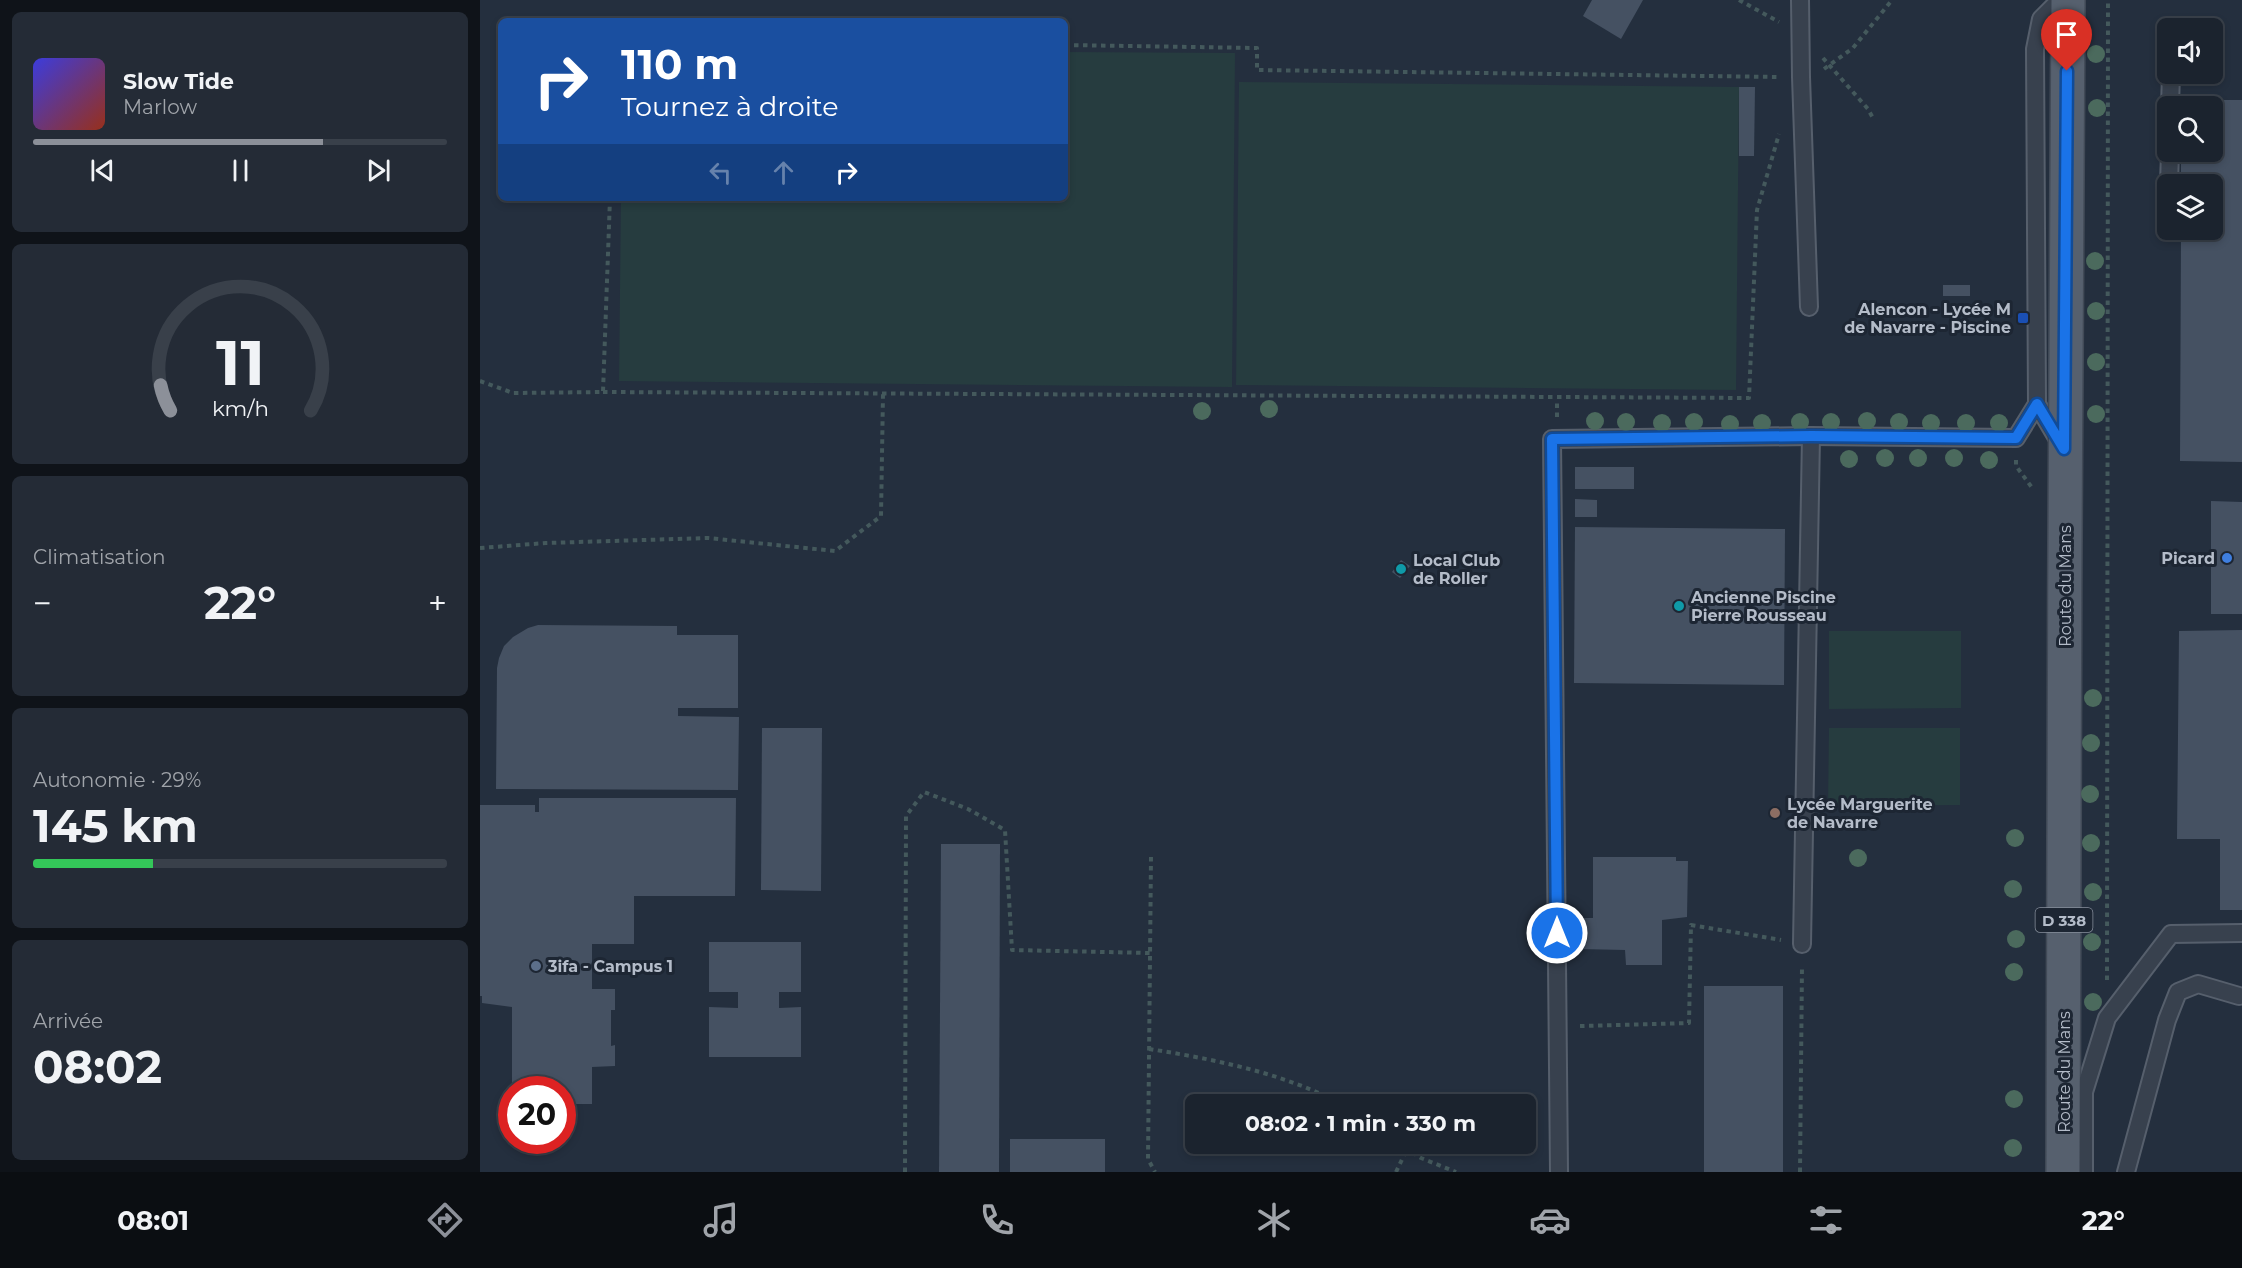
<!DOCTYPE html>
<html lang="fr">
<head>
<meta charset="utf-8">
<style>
	:root { --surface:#1b232e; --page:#242b36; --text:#f1f3f6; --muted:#a0a4aa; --line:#39404a; --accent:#8c9099 }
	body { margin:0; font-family:Montserrat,sans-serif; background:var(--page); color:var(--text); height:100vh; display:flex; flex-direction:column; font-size:22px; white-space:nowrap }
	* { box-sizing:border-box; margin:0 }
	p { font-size:20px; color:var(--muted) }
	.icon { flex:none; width:33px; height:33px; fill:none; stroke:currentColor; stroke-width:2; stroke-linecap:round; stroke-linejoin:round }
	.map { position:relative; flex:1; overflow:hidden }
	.panel { display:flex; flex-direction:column; gap:12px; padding:12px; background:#0f1319; width:480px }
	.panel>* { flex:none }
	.top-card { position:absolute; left:18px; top:18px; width:570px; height:183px; border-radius:9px; box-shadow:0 3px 9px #0003,0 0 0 2px var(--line); background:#1a4fa0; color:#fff; overflow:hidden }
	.buttons { position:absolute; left:1677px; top:18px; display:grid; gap:12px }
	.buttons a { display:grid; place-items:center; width:66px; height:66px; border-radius:9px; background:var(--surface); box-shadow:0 3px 9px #0003,0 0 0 2px var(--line); font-size:30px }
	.speed { position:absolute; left:18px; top:1076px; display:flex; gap:12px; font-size:30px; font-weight:700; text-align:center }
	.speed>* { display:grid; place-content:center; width:78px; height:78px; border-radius:50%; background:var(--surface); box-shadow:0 3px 9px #0003,0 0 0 2px var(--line); line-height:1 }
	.speed .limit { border:9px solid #d22; background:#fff; color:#111 }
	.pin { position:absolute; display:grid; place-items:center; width:51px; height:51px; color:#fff; margin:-62px -26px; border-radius:50% 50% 50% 0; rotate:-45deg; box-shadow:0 0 6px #0007 }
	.pin .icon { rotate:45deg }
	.me { position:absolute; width:66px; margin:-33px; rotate:0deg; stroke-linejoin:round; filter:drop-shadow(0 0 4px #0008) }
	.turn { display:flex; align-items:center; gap:21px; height:126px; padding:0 24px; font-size:27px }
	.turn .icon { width:78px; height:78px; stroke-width:2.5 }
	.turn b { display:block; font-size:42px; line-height:51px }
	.lanes { display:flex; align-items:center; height:57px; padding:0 24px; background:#0003; justify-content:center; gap:30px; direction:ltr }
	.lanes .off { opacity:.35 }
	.big { font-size:45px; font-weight:700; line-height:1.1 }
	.panel .widget { flex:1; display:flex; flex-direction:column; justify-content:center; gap:9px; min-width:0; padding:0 21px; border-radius:9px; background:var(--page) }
	.panel .dial { align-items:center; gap:0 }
	.dial svg { height:156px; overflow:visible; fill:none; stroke:var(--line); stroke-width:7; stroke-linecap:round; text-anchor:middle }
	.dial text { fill:var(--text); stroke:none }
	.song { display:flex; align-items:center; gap:18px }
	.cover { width:72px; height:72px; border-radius:9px; background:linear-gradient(135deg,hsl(240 70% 55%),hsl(10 70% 35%)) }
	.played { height:6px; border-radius:3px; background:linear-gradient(90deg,var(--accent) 70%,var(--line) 70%) }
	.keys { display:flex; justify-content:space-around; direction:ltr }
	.heat { display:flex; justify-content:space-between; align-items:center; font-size:33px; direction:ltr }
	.charge { height:9px; border-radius:4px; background:linear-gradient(90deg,#34c759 29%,var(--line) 0) }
	.trip { position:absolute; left:705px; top:1094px; width:351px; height:60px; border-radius:9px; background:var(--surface); box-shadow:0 3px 9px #0003,0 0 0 2px var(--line); font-weight:700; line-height:60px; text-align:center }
	.dock { display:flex; height:96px; justify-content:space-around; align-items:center; background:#0b0e12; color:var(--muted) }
	.dock .icon { width:42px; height:42px }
	.dock .selected { color:var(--accent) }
	.dock b { font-size:27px; color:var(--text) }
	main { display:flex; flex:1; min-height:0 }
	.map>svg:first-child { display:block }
</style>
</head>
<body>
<main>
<section class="panel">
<div class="widget">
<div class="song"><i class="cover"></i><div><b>Slow Tide</b><p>Marlow</p></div></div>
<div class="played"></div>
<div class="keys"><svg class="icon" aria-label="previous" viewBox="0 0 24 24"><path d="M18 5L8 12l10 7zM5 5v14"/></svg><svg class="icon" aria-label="pause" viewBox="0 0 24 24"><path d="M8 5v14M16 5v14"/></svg><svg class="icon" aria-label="next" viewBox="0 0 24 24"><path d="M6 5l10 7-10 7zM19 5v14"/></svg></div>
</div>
<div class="widget dial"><svg viewBox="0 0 100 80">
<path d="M14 69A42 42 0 1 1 86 69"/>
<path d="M14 69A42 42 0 0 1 9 56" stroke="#8c9099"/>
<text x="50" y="56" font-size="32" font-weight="700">11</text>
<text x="50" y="72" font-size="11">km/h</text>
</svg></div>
<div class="widget"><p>Climatisation</p>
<div class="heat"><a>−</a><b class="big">22°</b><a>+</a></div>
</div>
<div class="widget"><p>Autonomie · 29%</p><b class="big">145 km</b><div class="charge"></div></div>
<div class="widget"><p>Arrivée</p><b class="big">08:02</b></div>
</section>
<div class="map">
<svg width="1762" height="1172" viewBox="0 0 1762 1172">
	<rect width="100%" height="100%" fill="#242f3e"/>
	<g fill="#263c3f">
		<path d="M585,52L755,53L752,387L139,381L141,198H585Z"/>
		<path d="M759,82L1259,87L1256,390L756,385Z"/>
		<path d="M1349,631H1481V708L1349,709Z"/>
		<path d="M1349,728H1480V805L1348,806Z"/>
	</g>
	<g fill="#455162">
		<path d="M1112,0H1163L1141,39L1103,16Z"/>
		<path d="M398,16H484V21H397Z"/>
		<path d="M1259,87H1275L1274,156H1259Z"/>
		<path d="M1701,100H1762V462L1700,461L1701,230H1732V184H1701V152H1732V106H1701Z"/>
		<rect x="1463" y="285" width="27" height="11"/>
		<rect x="1095" y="467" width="59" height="22"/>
		<path d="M1095,499L1117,500V517H1095Z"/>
		<path d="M1731,501L1762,502V614H1731Z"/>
		<path d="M1095,527L1305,529L1304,685L1094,683Z"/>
		<path d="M921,560L930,566L920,578L912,572Z"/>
		<path d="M58,625L197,626V635H258V708H198V716L259,717L258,790L16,789L17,668L19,658L24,646L33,637L48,628Z"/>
		<path d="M1762,630V910H1740V839H1697L1699,631Z"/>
		<path d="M282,728H342L341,891L281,890Z"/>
		<path d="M59,798H256L255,896H154V944H112V989H135V1010H131V1046L135,1045V1066L112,1067V1104H82V1089H32V1007L2,1003V996H0V805H55V812H59Z"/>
		<path d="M461,844H520L519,1172H459Z"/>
		<path d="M1113,857H1196V861H1208L1207,917L1182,920V965H1146L1145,950L1099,949V918H1113Z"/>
		<path d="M229,942H321V992H299V1008L321,1007V1057H229V1007L258,1008V992H229Z"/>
		<rect x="1224" y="986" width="79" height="186"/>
		<rect x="530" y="1139" width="95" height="33"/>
	</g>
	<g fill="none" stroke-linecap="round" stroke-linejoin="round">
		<g stroke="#565f6c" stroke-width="20">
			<g id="service">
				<path d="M1320,0L1321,77L1329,307"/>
				<path d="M1580,0L1561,19L1555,49L1557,404L1580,443"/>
				<path d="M1690,106L1691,74"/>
				<path d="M1689,184L1690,152"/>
				<path d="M1322,944L1331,436"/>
				<path d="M1079,1172L1072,439L1331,436L1536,438L1557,404"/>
				<path d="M1604,1172V1092L1627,1018L1691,934L1762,933"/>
				<path d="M1646,1172L1687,1020L1698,992L1718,984L1759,996"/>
			</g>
		</g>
		<g stroke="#414a57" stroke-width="36">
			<path id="primary" d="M1583,1172C1585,781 1584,391 1588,0"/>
		</g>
		<g stroke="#44595c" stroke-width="4" stroke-dasharray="4.5 4.5" stroke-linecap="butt">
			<path d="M1259,0L1299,22"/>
			<path d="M585,45L777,48V70L1299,77"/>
			<path d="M1343,58L1388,109L1394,120"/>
			<path d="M1344,69L1373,48L1412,0"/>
			<path d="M0,381L33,393L123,392L130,198"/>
			<path d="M123,392L1269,398L1277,210L1299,134"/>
			<path d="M1077,417V399"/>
			<path d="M1536,460V466L1553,489"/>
			<path d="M0,548L66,543L228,538L355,551L401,516L403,394"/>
			<path d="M671,857L668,1159L675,1172"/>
			<path d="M1627,980L1628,0"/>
			<path d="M1100,1026L1209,1023L1211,925L1301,940"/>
			<path d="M669,1049C733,1059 804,1073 861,1104"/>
			<path d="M917,1143L941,1158L976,1172"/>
			<path d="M425,1172L426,816L444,792L488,809L525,830L532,950L670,953"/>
			<path d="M916,1172L926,1151"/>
			<path d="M1320,1172L1322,966"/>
		</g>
		<use href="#service" stroke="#38414e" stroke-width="16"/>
		<use href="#primary" stroke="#56606e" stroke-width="33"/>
	</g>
	<g fill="#4b6a5d">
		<circle cx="1616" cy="54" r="9"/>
		<circle cx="1617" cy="108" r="9"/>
		<circle cx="1615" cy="261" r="9"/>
		<circle cx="1616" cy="311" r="9"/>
		<circle cx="1616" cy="362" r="9"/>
		<circle cx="789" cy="409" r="9"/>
		<circle cx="722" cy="411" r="9"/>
		<circle cx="1616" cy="414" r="9"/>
		<circle cx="1115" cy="421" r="9"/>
		<circle cx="1387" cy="421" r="9"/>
		<circle cx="1146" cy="422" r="9"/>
		<circle cx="1214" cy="422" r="9"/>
		<circle cx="1320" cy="422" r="9"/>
		<circle cx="1351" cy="422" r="9"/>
		<circle cx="1419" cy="422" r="9"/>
		<circle cx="1182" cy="423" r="9"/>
		<circle cx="1282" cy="423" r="9"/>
		<circle cx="1451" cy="423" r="9"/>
		<circle cx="1486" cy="423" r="9"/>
		<circle cx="1519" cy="423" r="9"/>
		<circle cx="1250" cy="424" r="9"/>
		<circle cx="1405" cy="458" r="9"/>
		<circle cx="1438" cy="458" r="9"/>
		<circle cx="1474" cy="458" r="9"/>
		<circle cx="1369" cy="459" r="9"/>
		<circle cx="1509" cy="460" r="9"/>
		<circle cx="1613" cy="698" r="9"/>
		<circle cx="1611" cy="743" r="9"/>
		<circle cx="1610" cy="794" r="9"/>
		<circle cx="1535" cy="838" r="9"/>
		<circle cx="1611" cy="843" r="9"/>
		<circle cx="1378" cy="858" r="9"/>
		<circle cx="1533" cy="889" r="9"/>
		<circle cx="1613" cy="892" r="9"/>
		<circle cx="1536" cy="939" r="9"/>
		<circle cx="1612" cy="942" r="9"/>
		<circle cx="1534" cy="972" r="9"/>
		<circle cx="1613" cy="1002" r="9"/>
		<circle cx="1534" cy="1099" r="9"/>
		<circle cx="1533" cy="1148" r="9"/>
	</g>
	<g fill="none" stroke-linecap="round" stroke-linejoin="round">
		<g stroke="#114b97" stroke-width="15">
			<path id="route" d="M1077,933L1072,439L1331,436L1536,438L1557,404L1584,449L1587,71"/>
		</g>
		<use href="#route" stroke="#1a73e8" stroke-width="10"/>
	</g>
	<rect fill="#1a4fb4" stroke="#1d2633" stroke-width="2" x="1537" y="312" width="12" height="12" rx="3"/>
	<circle fill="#3f7fe0" stroke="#1d2633" stroke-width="2" cx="1747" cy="558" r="6"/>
	<g fill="#0f9aa8" stroke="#1d2633" stroke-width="2">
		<circle cx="921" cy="569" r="6"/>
		<circle cx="1199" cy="606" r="6"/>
	</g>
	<circle fill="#8d6e63" stroke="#1d2633" stroke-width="2" cx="1295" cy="813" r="6"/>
	<circle fill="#5c6f8a" stroke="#1d2633" stroke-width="2" cx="56" cy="966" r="6"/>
	<g text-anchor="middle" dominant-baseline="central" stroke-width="6" stroke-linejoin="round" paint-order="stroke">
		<rect fill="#1d2633" stroke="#878f9c" stroke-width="1.5" x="1555.5" y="908" width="57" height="24" rx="4.5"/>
		<g font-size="15" font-weight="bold" fill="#b4bcc9">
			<text x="1584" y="920">D 338</text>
		</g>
		<g font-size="16" font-weight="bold" fill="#b4bcc9" stroke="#1d2633" text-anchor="start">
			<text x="1531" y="309" text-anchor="end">Alencon - Lycée M<tspan x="1531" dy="18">de Navarre - Piscine</tspan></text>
			<text x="1735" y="558" text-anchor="end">Picard</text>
			<text x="933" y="560">Local Club<tspan x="933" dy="18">de Roller</tspan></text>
			<text x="1211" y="597">Ancienne Piscine<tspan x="1211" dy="18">Pierre Rousseau</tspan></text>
			<text x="1307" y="804">Lycée Marguerite<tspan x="1307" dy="18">de Navarre</tspan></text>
			<text x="68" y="966">3ifa - Campus 1</text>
		</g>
		<g font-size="16" fill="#b4bcc9" stroke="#1d2633">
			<text transform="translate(1585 586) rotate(-90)">Route du Mans</text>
			<text transform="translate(1584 1072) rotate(-90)">Route du Mans</text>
		</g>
	</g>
</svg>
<div class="buttons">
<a><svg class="icon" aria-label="sound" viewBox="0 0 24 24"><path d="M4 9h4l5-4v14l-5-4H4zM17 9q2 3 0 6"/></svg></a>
<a><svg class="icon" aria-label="search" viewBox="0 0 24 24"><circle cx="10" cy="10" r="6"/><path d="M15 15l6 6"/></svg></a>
<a><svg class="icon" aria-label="layers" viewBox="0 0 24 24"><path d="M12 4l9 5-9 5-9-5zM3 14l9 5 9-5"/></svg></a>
</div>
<div class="speed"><div class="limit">20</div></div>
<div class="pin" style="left:1587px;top:71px;background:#d93025"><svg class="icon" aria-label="arrive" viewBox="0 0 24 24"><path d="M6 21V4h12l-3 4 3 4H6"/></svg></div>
<svg class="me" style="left:1077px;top:933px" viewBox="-20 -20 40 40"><circle r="17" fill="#1a73e8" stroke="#fff" stroke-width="3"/><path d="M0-11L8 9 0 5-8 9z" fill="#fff"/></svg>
<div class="trip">08:02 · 1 min · 330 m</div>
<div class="top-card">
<div class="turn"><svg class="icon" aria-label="right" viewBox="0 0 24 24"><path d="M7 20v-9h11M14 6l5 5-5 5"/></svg><div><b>110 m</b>Tournez à droite</div></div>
<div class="lanes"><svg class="icon off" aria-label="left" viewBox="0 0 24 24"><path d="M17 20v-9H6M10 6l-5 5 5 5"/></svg><svg class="icon off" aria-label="ahead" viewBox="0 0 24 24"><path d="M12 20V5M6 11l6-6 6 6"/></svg><svg class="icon" aria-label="right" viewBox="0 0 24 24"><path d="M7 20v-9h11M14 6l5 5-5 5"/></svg></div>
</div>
</div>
</main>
<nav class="dock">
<b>08:01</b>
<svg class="icon selected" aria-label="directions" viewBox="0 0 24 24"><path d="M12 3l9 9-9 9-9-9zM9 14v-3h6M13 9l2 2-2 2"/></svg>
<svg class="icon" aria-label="music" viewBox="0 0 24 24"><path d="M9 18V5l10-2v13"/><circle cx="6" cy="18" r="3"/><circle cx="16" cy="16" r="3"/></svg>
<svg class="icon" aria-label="phone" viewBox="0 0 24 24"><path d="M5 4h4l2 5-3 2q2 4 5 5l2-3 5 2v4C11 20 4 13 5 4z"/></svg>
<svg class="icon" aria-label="climate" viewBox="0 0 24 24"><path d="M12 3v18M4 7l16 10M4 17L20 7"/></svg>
<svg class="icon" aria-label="car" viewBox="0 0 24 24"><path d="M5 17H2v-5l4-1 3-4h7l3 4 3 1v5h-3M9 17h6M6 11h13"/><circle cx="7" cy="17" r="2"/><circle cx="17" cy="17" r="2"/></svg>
<svg class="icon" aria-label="filters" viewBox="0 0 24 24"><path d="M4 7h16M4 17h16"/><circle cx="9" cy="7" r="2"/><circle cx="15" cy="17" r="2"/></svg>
<b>22°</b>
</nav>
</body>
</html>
